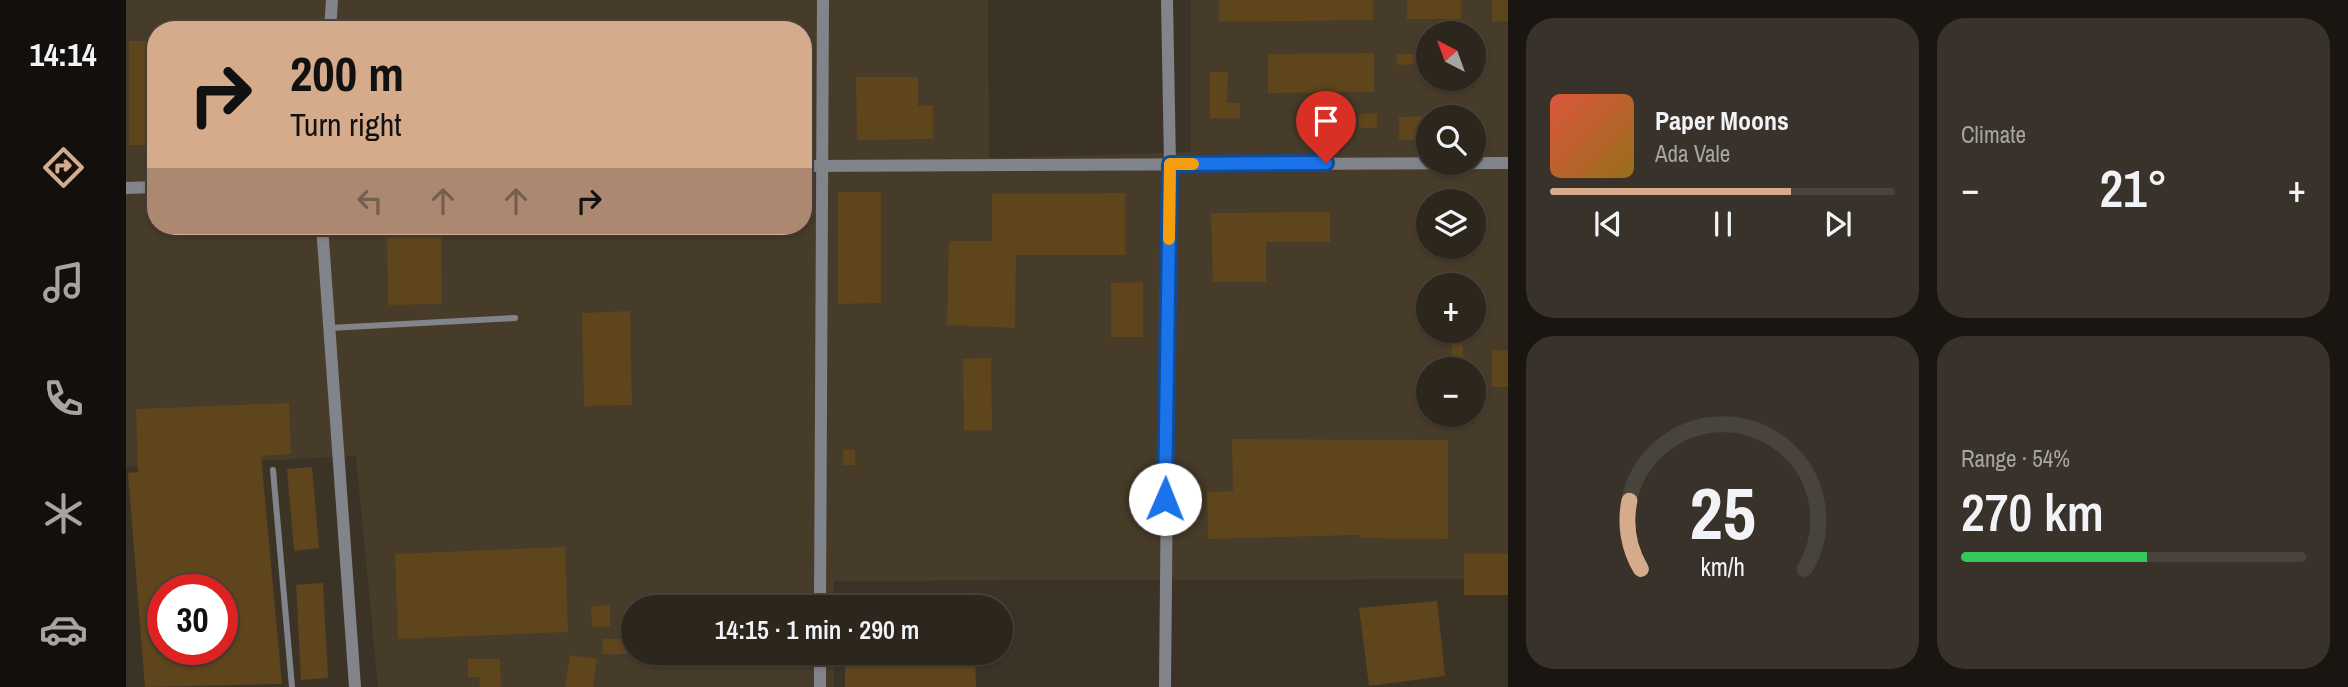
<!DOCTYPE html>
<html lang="en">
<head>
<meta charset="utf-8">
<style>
	:root { --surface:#2d261d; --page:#39322a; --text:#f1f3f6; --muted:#a7a5a4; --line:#48433b; --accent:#d6ab8b }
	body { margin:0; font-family:"Archivo Narrow",sans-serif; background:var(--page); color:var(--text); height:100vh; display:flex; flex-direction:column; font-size:26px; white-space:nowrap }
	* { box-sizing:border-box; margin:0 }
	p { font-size:23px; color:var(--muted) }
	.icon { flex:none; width:38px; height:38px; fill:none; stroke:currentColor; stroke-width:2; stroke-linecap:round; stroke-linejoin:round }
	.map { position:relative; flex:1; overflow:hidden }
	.panel { display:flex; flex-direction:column; gap:18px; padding:18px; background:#191510; width:840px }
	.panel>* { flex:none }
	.hud { position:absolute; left:21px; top:21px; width:665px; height:214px; border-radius:28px; box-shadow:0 2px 5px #0004,0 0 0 2px var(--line); background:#d6ab8b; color:#111; overflow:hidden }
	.needle { width:46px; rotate:319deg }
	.fabs { position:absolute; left:1290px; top:21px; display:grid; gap:14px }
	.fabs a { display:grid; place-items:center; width:70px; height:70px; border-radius:50%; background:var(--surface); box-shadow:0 2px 5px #0004,0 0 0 2px var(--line); font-size:35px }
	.speed { position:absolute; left:21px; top:574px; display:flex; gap:14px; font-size:35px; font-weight:700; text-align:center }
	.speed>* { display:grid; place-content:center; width:91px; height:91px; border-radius:50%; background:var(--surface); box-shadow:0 2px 5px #0004,0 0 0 2px var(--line); line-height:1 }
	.speed .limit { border:10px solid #d22; background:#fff; color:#111 }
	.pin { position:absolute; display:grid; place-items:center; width:60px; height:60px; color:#fff; margin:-72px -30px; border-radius:50% 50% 50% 0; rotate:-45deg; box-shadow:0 0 7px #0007 }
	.pin .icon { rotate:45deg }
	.me { position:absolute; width:77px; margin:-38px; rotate:1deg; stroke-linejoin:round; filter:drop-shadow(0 0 5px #0008) }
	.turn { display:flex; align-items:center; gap:24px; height:147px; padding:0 28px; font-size:32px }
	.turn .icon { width:91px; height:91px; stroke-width:2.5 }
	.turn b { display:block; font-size:49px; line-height:60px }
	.lanes { display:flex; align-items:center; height:66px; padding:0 28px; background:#0003; justify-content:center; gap:35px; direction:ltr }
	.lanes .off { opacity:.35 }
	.big { font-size:52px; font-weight:600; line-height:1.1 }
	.panel .widget { flex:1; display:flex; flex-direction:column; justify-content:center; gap:10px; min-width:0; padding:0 24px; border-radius:28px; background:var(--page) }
	.panel .dial { align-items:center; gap:0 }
	.dial svg { height:182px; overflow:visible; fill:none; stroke:var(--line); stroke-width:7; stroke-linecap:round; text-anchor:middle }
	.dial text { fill:var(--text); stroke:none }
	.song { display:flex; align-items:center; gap:21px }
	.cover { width:84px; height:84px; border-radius:10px; background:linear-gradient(135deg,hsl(10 70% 55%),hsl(40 70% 35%)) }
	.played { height:7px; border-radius:4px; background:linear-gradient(90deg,var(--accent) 70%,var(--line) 70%) }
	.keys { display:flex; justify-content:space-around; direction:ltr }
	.heat { display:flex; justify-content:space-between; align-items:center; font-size:38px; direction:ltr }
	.charge { height:10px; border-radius:5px; background:linear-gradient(90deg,#34c759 54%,var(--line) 0) }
	.panel .tiles { flex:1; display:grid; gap:18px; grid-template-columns:repeat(2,1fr) }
	.trip { position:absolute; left:495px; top:595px; width:392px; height:70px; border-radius:35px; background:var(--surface); box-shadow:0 2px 5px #0004,0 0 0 2px var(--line); font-weight:600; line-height:70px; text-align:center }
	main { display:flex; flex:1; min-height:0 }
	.menu { display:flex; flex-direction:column; width:126px; justify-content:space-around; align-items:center; background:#120f0c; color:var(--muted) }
	.menu .icon { width:49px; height:49px }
	.menu .selected { color:var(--accent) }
	.menu b { font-size:32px; color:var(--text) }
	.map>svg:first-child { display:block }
</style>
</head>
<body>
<main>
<nav class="menu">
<b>14:14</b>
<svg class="icon selected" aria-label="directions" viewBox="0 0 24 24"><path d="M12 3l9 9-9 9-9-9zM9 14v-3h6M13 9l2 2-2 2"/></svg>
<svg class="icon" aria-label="music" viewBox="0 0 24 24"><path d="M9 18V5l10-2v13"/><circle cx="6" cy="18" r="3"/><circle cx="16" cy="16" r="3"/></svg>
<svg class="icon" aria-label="phone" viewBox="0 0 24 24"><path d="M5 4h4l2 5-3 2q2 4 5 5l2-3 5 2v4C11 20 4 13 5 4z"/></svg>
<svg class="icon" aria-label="climate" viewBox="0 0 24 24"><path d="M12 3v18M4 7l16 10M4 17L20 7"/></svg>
<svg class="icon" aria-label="car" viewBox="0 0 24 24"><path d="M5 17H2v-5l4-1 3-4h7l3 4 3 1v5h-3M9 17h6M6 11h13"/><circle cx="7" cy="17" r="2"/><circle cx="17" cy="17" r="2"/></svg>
</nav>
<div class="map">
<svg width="1382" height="687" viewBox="0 0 1382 687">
	<rect width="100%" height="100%" fill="#3c3327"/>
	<path fill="#473b29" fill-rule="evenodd" d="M0,0H862L863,158L1065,152V0H1382V579L708,581V607H508V653H708V687H252L230,456L0,467ZM30,30H677V226H30ZM1302,33H1348V79H1302ZM1302,117H1348V163H1302ZM1302,201H1348V247H1302ZM1302,285H1348V331H1302ZM1302,369H1348V415H1302Z"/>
	<g fill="#5f451b" fill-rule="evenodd">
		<path d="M1093,0H1247V20L1093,22Z"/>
		<rect x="1281" y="0" width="54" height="19"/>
		<path d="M1366,0H1382V21L1366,22Z"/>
		<rect x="3" y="41" width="27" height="104"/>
		<path d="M1248,53V92L1142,93V54Z"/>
		<path d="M1271,54H1294V64L1271,65Z"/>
		<path d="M1084,72H1102L1101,103H1114V118H1084Z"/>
		<path d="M730,77H792V106L807,105V139L731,140Z"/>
		<rect x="1233" y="114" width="18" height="14"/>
		<path d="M1302,116V140H1273V117Z"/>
		<path d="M712,192H755V303L712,304Z"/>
		<path d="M999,193V255H890L889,328L821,325L823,241H866V194Z"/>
		<path d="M1204,212V242H1140V282H1087L1085,213Z"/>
		<path d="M261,226H315L316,304L262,305Z"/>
		<path d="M1017,282V337H985V283Z"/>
		<path d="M504,311L506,405L458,406L456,313Z"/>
		<path d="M1326,331H1336L1338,369H1325Z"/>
		<path d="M1366,350L1382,351V387H1366Z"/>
		<path d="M865,358L866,430L838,431L837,359Z"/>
		<path d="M163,403L165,454L135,456L156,684L19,687L2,473L12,472L10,409ZM37,590H96V649H37Z"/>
		<path d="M1106,439L1322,440V539L1233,538V535L1082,539L1081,492L1107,491Z"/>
		<rect x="717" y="450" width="12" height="15"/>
		<path d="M186,467L193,548L168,551L161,469Z"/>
		<path d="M439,547L442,632L272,639L269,554Z"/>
		<path d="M1382,553V595H1338V554Z"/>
		<path d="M197,583L202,678L175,680L170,585Z"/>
		<path d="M1311,601L1319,676L1243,686L1233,608Z"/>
		<path d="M484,605V626L466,627L465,606Z"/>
		<path d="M477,639H508V654H476Z"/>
		<path d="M719,653H849L850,687H719Z"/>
		<path d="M444,655L471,659L467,687H439Z"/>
		<path d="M342,659H374L375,687H353L355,677H342Z"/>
	</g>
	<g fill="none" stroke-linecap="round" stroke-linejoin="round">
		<g stroke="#82848b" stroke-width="6">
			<path d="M204,328L389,318"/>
			<path d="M147,470L166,687"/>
		</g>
		<g stroke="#82848b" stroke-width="12">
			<path d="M204,30L206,0"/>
			<path d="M677,166L1382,163"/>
			<path d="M0,188L30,187"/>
			<path d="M196,226L229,687"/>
			<path d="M694,607L697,0"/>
			<path d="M694,687V653"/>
			<path d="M1039,687L1044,164L1041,0"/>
		</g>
	</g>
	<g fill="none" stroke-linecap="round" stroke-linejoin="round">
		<g stroke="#114b97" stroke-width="18">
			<path id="route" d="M1039,499L1044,164L1200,163"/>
		</g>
		<use href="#route" stroke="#1a73e8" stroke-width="12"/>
		<path stroke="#f59e0b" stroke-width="12" d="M1043,239L1044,164H1067"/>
	</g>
</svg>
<div class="fabs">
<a><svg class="needle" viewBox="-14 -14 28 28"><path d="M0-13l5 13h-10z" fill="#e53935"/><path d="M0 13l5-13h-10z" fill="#a7a5a4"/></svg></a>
<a><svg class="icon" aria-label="search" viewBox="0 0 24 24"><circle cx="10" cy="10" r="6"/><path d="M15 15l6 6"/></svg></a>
<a><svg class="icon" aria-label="layers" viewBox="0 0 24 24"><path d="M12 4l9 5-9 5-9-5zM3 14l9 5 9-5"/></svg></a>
<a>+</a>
<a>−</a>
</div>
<div class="speed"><div class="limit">30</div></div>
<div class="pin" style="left:1200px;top:163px;background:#d93025"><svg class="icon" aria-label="arrive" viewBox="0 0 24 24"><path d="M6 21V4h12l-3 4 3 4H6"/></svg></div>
<svg class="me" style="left:1039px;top:499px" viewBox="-20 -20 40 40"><circle r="19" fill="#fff"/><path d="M0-13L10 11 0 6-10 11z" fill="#1a73e8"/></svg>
<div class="trip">14:15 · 1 min · 290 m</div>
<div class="hud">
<div class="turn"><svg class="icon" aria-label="right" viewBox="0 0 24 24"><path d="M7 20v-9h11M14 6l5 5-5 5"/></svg><div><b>200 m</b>Turn right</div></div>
<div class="lanes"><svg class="icon off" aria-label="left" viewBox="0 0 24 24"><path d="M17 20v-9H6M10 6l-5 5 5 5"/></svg><svg class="icon off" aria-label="ahead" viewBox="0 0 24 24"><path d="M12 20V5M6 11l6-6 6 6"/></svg><svg class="icon off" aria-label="ahead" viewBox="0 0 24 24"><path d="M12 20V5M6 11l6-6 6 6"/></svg><svg class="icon" aria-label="right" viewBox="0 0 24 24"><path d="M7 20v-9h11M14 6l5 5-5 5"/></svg></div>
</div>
</div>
<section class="panel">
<div class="tiles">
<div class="widget">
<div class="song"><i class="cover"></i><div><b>Paper Moons</b><p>Ada Vale</p></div></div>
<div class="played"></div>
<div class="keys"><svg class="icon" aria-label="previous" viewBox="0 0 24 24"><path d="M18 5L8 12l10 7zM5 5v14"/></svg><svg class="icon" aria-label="pause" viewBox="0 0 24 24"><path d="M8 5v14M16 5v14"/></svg><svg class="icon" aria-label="next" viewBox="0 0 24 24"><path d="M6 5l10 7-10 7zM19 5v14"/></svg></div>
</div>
<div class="widget"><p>Climate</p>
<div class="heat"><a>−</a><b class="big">21°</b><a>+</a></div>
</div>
<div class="widget dial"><svg viewBox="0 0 100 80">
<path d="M14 69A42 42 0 1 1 86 69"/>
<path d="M14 69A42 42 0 0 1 9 39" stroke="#d6ab8b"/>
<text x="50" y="56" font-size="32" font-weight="700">25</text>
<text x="50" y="72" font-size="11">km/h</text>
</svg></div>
<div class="widget"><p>Range · 54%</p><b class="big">270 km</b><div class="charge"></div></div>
</div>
</section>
</main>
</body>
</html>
